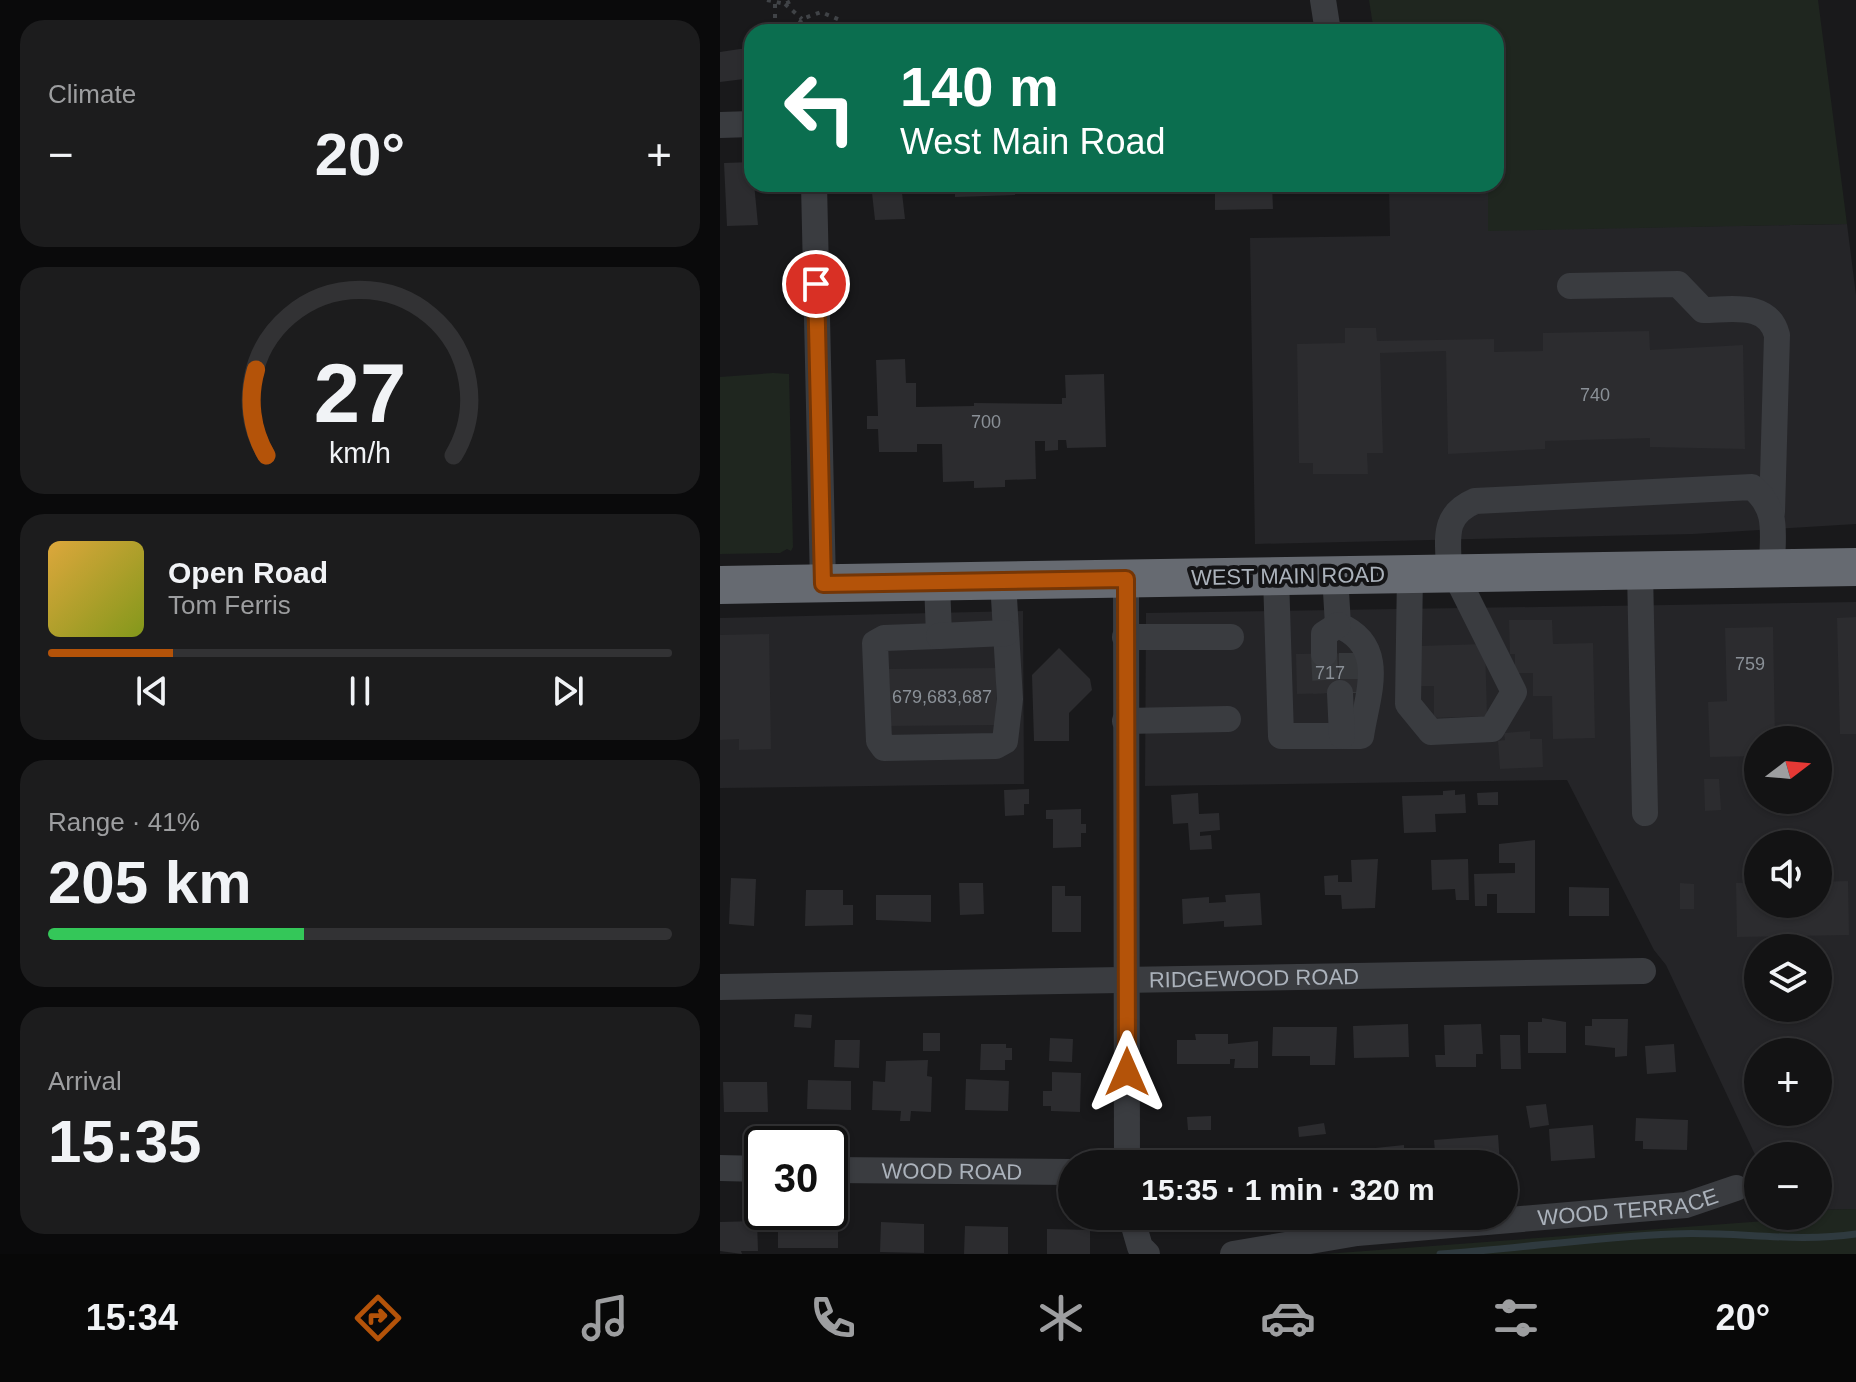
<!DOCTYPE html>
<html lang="en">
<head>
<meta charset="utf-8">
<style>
	:root { --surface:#131314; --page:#1c1c1d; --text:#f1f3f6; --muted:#9d9ea0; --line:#323234; --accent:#b45309 }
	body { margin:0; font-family:Helvetica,sans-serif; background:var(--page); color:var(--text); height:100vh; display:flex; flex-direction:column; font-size:30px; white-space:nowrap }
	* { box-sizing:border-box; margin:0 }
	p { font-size:26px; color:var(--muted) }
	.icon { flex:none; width:44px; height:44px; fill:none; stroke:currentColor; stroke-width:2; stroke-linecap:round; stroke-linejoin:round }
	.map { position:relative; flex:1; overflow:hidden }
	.drawer { display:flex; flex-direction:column; gap:20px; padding:20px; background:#0a0a0b; width:720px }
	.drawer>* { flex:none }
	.top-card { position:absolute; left:24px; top:24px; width:760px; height:168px; border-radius:24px; box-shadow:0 2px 6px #0004,0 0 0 2px var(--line); background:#0b6e4f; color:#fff; overflow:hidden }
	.needle { width:52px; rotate:74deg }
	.controls { position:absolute; left:1024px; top:726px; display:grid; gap:16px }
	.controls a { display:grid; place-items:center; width:88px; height:88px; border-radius:50%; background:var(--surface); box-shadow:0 2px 6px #0004,0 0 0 2px var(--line); font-size:40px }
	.speed { position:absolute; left:24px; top:1126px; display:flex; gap:16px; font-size:40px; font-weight:700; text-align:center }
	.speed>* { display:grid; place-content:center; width:104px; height:104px; border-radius:50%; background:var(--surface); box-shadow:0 2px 6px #0004,0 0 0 2px var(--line); line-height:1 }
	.speed .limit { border:4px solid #111; border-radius:12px; background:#fff; color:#111 }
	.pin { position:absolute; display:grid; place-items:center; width:68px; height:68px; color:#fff; margin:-34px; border:4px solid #fff; border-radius:50%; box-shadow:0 2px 8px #0007 }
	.me { position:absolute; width:88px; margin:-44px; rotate:0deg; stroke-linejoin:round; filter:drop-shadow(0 0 6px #0008) }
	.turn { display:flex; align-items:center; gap:28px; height:168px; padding:0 24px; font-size:36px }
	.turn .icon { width:104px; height:104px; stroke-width:2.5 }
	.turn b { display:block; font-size:56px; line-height:68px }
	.big { font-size:60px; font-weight:600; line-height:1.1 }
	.drawer .card { flex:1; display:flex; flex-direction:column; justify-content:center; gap:12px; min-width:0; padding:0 28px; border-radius:24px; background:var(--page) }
	.drawer .dial { align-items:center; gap:0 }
	.dial svg { height:208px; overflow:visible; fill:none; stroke:var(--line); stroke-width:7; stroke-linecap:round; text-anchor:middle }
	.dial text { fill:var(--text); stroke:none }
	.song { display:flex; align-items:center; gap:24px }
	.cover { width:96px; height:96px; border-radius:12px; background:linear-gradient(135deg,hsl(40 70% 55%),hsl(70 70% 35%)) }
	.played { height:8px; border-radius:4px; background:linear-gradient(90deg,var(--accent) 20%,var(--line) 20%) }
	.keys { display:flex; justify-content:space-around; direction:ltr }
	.heat { display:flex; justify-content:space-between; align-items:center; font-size:44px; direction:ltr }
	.charge { height:12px; border-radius:6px; background:linear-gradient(90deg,#34c759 41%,var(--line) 0) }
	.trip { position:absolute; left:338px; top:1150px; width:460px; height:80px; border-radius:40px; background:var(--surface); box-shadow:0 2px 6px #0004,0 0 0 2px var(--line); font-weight:600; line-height:80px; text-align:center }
	.dock { display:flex; height:128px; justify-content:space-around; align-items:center; background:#080808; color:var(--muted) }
	.dock .icon { width:56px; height:56px }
	.dock .current { color:var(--accent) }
	.dock b { font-size:36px; color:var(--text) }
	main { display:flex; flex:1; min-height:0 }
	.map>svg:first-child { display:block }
</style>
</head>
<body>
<main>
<section class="drawer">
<div class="card"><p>Climate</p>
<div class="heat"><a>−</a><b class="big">20°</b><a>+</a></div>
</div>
<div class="card dial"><svg viewBox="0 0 100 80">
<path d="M14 69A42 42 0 1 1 86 69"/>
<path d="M14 69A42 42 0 0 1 10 36" stroke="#b45309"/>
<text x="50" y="56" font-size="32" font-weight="700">27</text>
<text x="50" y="72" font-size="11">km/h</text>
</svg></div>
<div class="card">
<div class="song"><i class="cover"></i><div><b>Open Road</b><p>Tom Ferris</p></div></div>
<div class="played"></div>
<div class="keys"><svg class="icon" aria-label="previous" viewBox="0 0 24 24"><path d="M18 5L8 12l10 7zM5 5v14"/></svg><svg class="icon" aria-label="pause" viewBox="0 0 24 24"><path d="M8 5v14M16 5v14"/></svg><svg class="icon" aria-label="next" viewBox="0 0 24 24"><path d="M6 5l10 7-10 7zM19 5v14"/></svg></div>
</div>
<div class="card"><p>Range · 41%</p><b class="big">205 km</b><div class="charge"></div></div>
<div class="card"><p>Arrival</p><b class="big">15:35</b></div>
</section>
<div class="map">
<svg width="1136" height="1254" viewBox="0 0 1136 1254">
	<rect width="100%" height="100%" fill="#19191b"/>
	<g fill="#252528" fill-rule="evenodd">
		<path d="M669,184H768V230L1127,224L1136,295V524L973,534L535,544L530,238L670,236Z"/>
		<path d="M1136,602V1209L1098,1210V1156H1038V1161L946,965L934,950L847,780L425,786L426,613ZM1038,740H1098V800H1038ZM1038,844H1098V904H1038ZM1038,948H1098V1008H1038ZM1038,1052H1098V1112H1038Z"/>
		<path d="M303,611L304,784L0,788V618Z"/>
	</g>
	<g fill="#1f261f">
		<path d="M649,0H1098L1127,224L768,231V184H776V32H654Z"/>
		<path d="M53,373L69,374L73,547L71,551L67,549L60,553L0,554V377Z"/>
		<path d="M1136,1209V1254H605L1045,1221L1056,1216H1098V1210Z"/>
	</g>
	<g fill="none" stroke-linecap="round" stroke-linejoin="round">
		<path stroke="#2f3a3f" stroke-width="7" d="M720,1254C797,1249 875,1237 953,1234C1015,1231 1074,1243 1136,1234"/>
	</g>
	<g fill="#2c2c2f">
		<path d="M20,49H32V78L0,82V52Z"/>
		<path d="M32,162L38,225L7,226L4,163Z"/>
		<path d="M151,184H181L185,219L155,220Z"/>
		<path d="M235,184H295V195L235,197Z"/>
		<path d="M324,184H385L386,193L324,194Z"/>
		<path d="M495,184L552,185L553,209L495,210Z"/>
		<path d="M625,328H656L657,341L774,339V352L823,351V333L929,331L930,350L1023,345L1025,449L930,447V438L825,441V449L728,454L726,351L660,353L663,453H647L648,474H593V463H579L577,344L625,343Z"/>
		<path d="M185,359L186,383H196V407L254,406V403L342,404V398H346L345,375L384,374L386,447L347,448L346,440H338V450L325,451V441H315L316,479L285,480V487L254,488V481L223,482L222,444H197V452H159L158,429H147V416H158L156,360Z"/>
		<path d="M1136,617V734H1120L1117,618Z"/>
		<path d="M789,620H832L833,644L873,643L875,738L833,739L832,696H813V673H795V654H790Z"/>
		<path d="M1053,627L1055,740H1038V756L990,757L988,702L1007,701L1005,628Z"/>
		<path d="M49,634L51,749L19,750V739L0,740V635Z"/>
		<path d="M765,644L767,716L714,718V686H701L699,646Z"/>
		<path d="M339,648L370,679L372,690L349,713V741H314L312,675Z"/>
		<path d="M643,653L644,692L577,694L576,654Z"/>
		<path d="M276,668L277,725L167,726L166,669Z"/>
		<path d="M810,731V739H822L823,767L780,769L778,741L785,740L784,733Z"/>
		<path d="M984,779H999L1001,810L985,811Z"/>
		<path d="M309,789V804H304V815L285,816L284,790Z"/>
		<path d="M735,790V795L745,794L746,813L715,814L716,832L684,833L682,796L723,795V791Z"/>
		<path d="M778,792V805H758L757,793Z"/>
		<path d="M478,793L479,814L499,813L500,830L480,832V836L491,835L492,849L470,850L468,823L453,824L451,795Z"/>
		<path d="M361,809V824H366V833H361V847L333,848V819H326V810Z"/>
		<path d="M815,840V913H777V894H767V906H755L754,874L795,873V863H779V844Z"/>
		<path d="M658,859L655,908L622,909L621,895H605L604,876L618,875V882H632L631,860Z"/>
		<path d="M748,859L749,900H736L735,889L712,890L711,860Z"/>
		<path d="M11,878L36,879L34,926L9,924Z"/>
		<path d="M1128,881L1129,935L1017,937L1016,883H1038V904H1098V882Z"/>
		<path d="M239,883H263L264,914L240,915Z"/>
		<path d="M960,883L974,884V909H960Z"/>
		<path d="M332,886H345V896H361V932H332Z"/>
		<path d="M849,887L889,888V916H849Z"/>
		<path d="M86,890H123V905H133V925L85,926Z"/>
		<path d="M540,893L542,925L504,927V921L463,924L462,899L489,897V903L506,902L505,895Z"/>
		<path d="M156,895H211V922L156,920Z"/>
		<path d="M75,1014L92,1015L91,1028L74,1027Z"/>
		<path d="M822,1018L846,1022V1053H808V1022H822Z"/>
		<path d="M872,1019H908L907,1056L895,1057V1048L865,1045V1026H872Z"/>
		<path d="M688,1024L689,1057L634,1058L633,1026Z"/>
		<path d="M761,1024L763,1054H756V1067H716L715,1055H725L724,1025Z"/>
		<path d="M553,1027H617L615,1065H590V1056H552Z"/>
		<rect x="203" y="1033" width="17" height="18"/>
		<path d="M475,1034H508V1044L538,1041V1068H514L515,1059H510V1064H457V1040H476Z"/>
		<path d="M780,1035H800L801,1069H781Z"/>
		<path d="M330,1038L353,1039L352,1062L329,1061Z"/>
		<path d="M115,1040H140L139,1068L114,1067Z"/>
		<path d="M261,1044H286V1048H292V1060H285V1070H260Z"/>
		<path d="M954,1044L956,1072L927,1074L925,1046Z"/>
		<path d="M208,1060L207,1076L212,1077L211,1112L191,1111L190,1121H180L181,1111L152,1110L153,1081L165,1082L166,1061Z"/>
		<path d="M332,1072L361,1073L360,1112L331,1111V1106H323V1091H332Z"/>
		<path d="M246,1079L289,1081L288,1111L245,1110Z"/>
		<path d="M88,1080L131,1081V1110L87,1109Z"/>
		<path d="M3,1082H47L48,1112H4Z"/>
		<path d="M826,1104L829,1125L810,1128L806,1106Z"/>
		<path d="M491,1116V1130H468L467,1117Z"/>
		<path d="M916,1118L968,1120L967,1150L923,1149V1141H915Z"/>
		<path d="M604,1123L606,1134L579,1137L578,1127Z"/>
		<path d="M873,1125L875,1158L831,1161L829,1129Z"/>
		<path d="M778,1135L780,1164H716L714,1140Z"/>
		<path d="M684,1145V1151L694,1150V1164H628L627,1151Z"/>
		<path d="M575,1152L576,1159L587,1158L588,1164H551L550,1154Z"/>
		<rect x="58" y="1219" width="60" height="29"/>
		<path d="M37,1221L38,1251H21L22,1254L0,1251V1222Z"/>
		<path d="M161,1222L204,1224V1253L160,1252Z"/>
		<path d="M245,1226L288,1227V1254H244Z"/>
		<path d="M327,1229L370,1230V1254H327Z"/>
	</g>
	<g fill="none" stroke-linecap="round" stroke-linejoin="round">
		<g stroke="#36383b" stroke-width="26" stroke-dasharray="26 13" stroke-linecap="butt">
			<path d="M632,653V693"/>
			<path d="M604,654L606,693"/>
		</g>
		<g stroke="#404347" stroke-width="4" stroke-dasharray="4 6" stroke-linecap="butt">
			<path d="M47,0L65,4L73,0"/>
			<path d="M55,4V24L68,32"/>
			<path d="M65,4L82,19"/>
			<path d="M74,32L82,19L101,12L120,20L127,32"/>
		</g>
		<g stroke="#3a3c40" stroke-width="26">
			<path d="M603,0L608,32"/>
			<path d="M0,125L32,124"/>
			<path d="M94,184L103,584"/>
			<path d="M850,286L958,284L983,310C1011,310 1048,301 1057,335L1052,512"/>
			<path d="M920,571L925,813"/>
			<path d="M690,574L688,704L711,732L772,729L794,692L735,574"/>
			<path d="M729,574C729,541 720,516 755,501L1032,487C1060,510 1052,535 1052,569"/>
			<path d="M556,577L561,736H641C647,695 669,646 618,625L615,575"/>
			<path d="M406,579L407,1164"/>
			<path d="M217,582L219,636L164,638L155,643L159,741L164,748L276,746L285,741L290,699L283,581"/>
			<path d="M219,636L286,633"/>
			<path d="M405,637H511"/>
			<path d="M604,654V634L618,625"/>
			<path d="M620,693L622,736"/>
			<path d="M405,721L508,719"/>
			<path id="s1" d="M0,987L923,971"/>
			<path d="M0,1168L42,1169"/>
			<path id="s2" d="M110,1170L352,1172"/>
			<path d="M411,1216L420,1247L427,1254"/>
			<path id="s3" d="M513,1254L637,1233L966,1205L1016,1188"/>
		</g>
		<path stroke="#666a71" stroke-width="38" d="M0,585L1136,567"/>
	</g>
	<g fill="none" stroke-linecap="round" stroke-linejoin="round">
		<g stroke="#753606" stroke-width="20">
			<path id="route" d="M96,284L103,584L406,579L407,1072"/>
		</g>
		<use href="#route" stroke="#b45309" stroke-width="14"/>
	</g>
	<g text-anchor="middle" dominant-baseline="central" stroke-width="8" stroke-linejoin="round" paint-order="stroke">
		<g font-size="18" fill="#8a9097">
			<text x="875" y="395">740</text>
			<text x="266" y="422">700</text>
			<text x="1030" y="664">759</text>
			<text x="610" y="673">717</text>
			<text x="222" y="697">679,683,687</text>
		</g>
		<g font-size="22" fill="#abb2bb" stroke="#141416">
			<text transform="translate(568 576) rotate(-1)">WEST MAIN ROAD</text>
			<text stroke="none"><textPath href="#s1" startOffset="534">RIDGEWOOD ROAD</textPath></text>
			<text stroke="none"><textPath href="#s2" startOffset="122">WOOD ROAD</textPath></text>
			<text stroke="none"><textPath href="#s3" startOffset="398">WOOD TERRACE</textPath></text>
		</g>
	</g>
</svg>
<div class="controls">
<a><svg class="needle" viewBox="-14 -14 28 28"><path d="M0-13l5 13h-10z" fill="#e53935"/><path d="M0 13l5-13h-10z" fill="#9d9ea0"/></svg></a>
<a><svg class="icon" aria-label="sound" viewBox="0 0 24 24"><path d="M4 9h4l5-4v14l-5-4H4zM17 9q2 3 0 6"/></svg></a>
<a><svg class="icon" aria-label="layers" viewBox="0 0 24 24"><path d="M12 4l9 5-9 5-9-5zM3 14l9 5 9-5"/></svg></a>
<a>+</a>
<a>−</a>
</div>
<div class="speed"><div class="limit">30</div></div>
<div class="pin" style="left:96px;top:284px;background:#d93025"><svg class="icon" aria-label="arrive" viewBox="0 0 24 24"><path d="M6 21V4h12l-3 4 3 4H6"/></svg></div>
<svg class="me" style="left:407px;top:1072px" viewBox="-20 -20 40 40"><path d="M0-17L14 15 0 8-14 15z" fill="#b45309" stroke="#fff" stroke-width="4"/></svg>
<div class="trip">15:35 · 1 min · 320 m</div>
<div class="top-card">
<div class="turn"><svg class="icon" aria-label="left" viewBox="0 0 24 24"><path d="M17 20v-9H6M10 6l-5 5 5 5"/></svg><div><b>140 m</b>West Main Road</div></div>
</div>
</div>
</main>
<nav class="dock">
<b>15:34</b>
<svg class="icon current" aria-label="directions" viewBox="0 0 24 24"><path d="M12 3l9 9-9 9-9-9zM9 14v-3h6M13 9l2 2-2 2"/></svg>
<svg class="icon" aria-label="music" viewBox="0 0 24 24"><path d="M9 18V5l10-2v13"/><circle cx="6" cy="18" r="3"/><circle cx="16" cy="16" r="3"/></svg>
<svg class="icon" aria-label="phone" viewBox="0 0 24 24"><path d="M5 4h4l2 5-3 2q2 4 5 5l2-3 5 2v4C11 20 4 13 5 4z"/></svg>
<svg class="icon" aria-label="climate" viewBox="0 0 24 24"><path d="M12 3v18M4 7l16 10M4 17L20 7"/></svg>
<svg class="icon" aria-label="car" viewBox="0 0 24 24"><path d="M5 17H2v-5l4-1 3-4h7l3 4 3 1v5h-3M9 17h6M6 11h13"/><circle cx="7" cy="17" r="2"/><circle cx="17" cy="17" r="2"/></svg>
<svg class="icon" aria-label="filters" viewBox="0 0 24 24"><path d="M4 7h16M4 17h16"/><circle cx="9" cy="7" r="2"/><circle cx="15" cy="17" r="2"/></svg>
<b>20°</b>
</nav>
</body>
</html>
